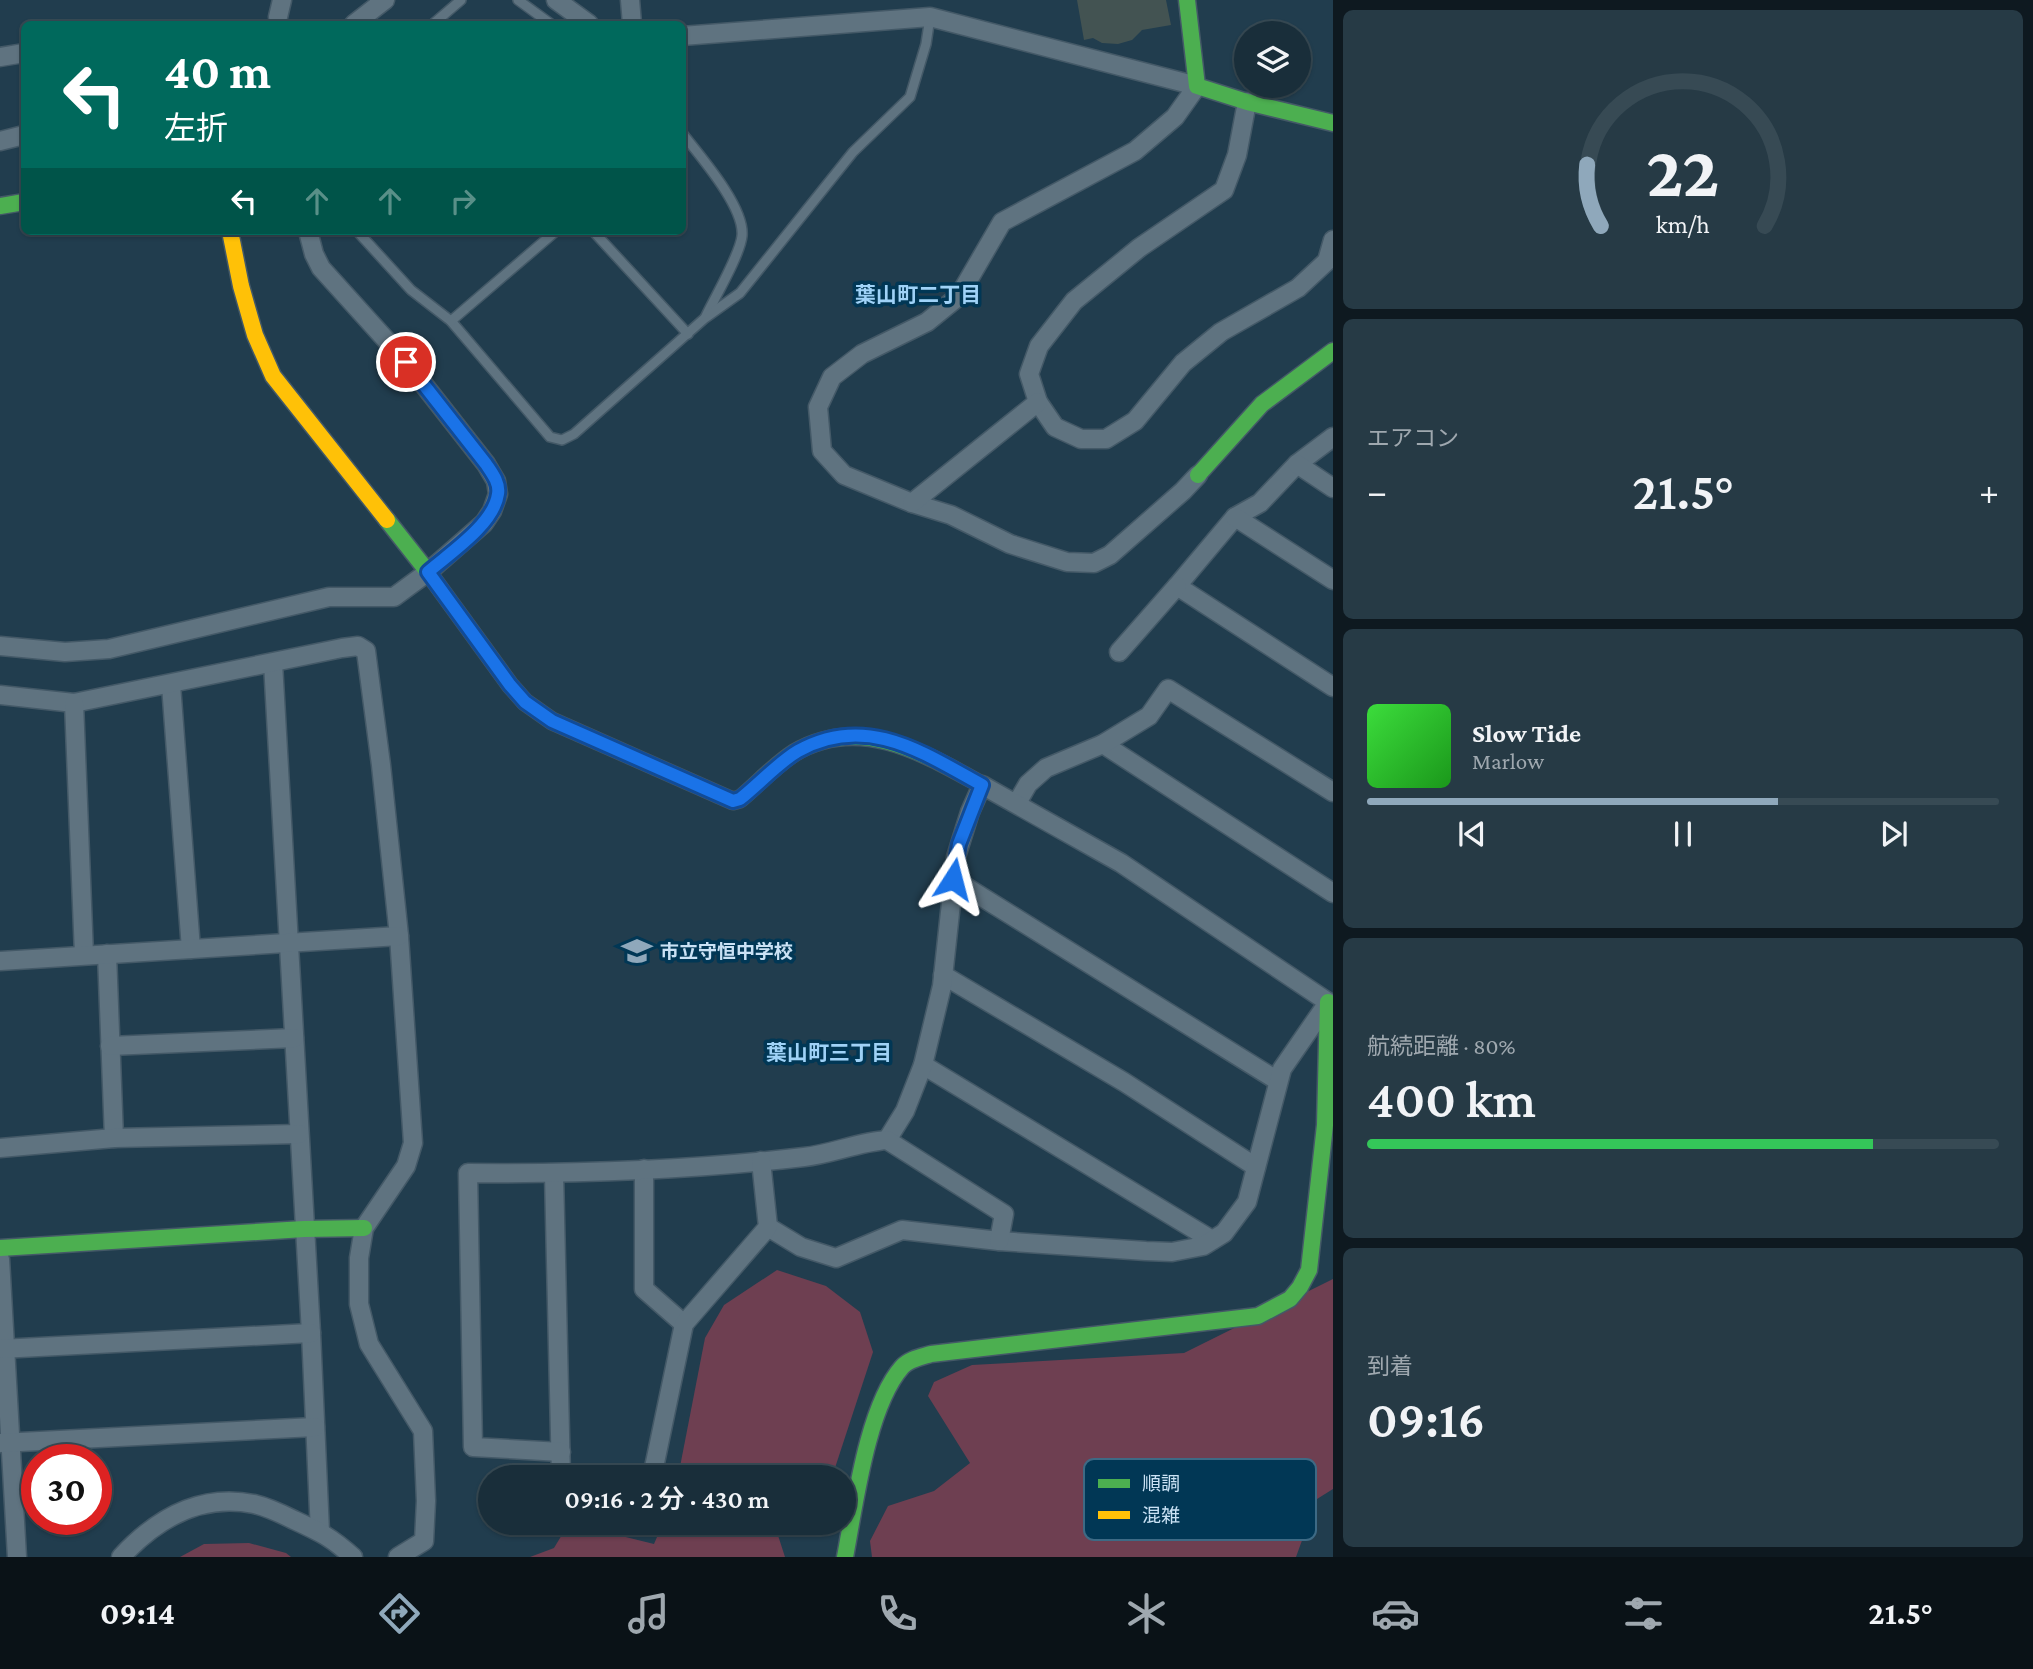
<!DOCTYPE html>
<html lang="ja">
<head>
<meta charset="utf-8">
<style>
	:root { --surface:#192e3a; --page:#263a45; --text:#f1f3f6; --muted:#9fa8af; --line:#374a54; --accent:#8fa8bb }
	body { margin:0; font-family:"Crimson Pro","Noto Sans JP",serif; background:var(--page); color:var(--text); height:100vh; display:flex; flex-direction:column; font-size:26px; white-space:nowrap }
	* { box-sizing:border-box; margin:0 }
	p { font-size:23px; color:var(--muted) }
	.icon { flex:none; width:38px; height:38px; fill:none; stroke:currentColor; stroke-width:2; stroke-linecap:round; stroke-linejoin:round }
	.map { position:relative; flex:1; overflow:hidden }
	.details { display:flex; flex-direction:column; gap:10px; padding:10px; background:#0e1920; width:700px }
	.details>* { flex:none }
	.top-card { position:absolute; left:21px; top:21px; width:665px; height:214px; border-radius:10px; box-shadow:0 2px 5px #0004,0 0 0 2px var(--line); background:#00695c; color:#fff; overflow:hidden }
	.tools { position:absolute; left:1234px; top:21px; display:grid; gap:14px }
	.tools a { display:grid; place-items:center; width:77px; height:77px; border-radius:50%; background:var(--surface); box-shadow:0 2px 5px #0004,0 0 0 2px var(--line); font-size:35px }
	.speed { position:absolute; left:21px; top:1444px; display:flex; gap:14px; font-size:35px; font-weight:700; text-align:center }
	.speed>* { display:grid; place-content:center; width:91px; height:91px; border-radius:50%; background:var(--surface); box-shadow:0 2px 5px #0004,0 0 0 2px var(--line); line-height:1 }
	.speed .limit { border:10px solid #d22; background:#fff; color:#111 }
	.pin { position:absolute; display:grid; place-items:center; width:60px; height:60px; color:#fff; margin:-30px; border:4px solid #fff; border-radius:50%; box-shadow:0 2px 7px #0007 }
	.me { position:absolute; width:77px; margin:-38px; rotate:9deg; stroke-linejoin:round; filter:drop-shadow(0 0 5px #0008) }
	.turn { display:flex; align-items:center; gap:24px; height:147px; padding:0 28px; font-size:32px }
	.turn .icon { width:91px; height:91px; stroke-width:2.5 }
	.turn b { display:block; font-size:49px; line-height:60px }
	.lanes { display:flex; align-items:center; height:66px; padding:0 28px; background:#0003; justify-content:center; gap:35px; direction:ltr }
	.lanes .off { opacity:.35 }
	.big { font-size:52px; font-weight:600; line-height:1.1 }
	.details .widget { flex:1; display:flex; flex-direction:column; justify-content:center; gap:10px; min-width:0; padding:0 24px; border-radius:10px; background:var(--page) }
	.details .dial { align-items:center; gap:0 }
	.dial svg { height:182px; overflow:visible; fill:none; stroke:var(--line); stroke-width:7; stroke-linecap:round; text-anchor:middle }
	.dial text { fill:var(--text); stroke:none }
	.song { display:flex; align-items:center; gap:21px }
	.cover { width:84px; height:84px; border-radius:10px; background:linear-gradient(135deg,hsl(120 70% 55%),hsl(120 70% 35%)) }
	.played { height:7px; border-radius:4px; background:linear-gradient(90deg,var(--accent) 65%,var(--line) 65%) }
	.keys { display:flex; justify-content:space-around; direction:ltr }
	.heat { display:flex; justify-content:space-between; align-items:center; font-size:38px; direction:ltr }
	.charge { height:10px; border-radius:5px; background:linear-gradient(90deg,#34c759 80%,var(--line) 0) }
	.trip { position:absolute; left:478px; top:1465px; width:378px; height:70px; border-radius:35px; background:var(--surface); box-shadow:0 2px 5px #0004,0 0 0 2px var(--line); font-weight:600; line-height:70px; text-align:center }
	.dock { display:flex; height:112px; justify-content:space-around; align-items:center; background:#0a1217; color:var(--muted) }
	.dock .icon { width:49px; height:49px }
	.dock .selected { color:var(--accent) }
	.dock b { font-size:32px; color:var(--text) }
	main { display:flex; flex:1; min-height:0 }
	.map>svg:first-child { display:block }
</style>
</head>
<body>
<main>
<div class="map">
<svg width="1333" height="1557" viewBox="0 0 1333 1557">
	<rect width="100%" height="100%" fill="#213d4e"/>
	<g fill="#6e3f51">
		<path d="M777,1270L826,1286L860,1312L873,1352L832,1477H678L705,1338L724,1305Z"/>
		<path d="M1333,1279V1489L1317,1499L1296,1557H872L870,1541L888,1506L934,1491L970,1463L928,1396L934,1382L972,1365L1184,1353Z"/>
		<path d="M569,1523L654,1544L663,1523H774L785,1557H530L554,1548Z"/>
		<path d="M249,1543L286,1553L291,1557H180L204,1544Z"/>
	</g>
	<path fill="#435352" d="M1077,0H1166L1171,25L1142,30L1132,40L1118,44L1102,43L1093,38L1084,40Z"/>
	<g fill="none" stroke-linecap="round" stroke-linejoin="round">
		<g stroke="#445967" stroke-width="12">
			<g id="lane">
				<path d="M518,0L551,24"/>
				<path d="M433,24L461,0"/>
				<path d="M682,133C700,156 745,207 742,236C740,255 715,297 706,316"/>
				<path d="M357,231L411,290L451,321L550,437L562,440L574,434L705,318L740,293L853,152L910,97L926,44L930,17"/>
				<path d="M593,231L688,334"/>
				<path d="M451,321L556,231"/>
			</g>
		</g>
		<g stroke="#445967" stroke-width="21">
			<g id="street">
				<path d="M556,0L589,24"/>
				<path d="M630,0L632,24"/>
				<path d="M278,17L282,0"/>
				<path d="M354,24L385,0"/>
				<path d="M682,36L930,17L1197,86L1175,117L1135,151L1002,222L959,296L927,322L862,354L832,377L818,407L822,451L844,475L912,503L951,515L1010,544L1067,562L1094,563L1110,555L1183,491L1198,475"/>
				<path d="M0,57L24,53"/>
				<path d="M1247,102L1237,155L1224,190L1139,248L1074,301L1039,346L1029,374L1038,402L1055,427L1081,439H1106L1135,421L1183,363L1221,332L1298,288L1327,261L1333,240"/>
				<path d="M0,141L24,135"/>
				<path d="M1333,437L1297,464L1260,503L1235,517L1177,586L1333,687"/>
				<path d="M1297,464L1333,488"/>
				<path d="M912,503L1038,402"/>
				<path d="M1235,517L1333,580"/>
				<path d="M0,646L65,652L109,649L329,597H394L428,572L484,523L492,511L498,494L496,481L486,464L406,362L321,268L314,254L308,231"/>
				<path d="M1119,652L1177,586"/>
				<path d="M273,663L311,1333L320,1532"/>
				<path d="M171,685L191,949"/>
				<path d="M0,695L74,703L342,648L358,646L366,651L381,765L399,936L413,1143L406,1166L364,1228L359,1258V1304L369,1344L423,1431L426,1501L424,1541L398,1557"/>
				<path d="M74,703L84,955"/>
				<path d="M1103,744L1333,893"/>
				<path d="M1017,803L1028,784L1046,768L1103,744L1149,716L1168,689L1333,792"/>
				<path d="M953,879L1278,1081"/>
				<path d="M107,954L114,1138"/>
				<path d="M0,961L399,936"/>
				<path d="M943,975L1124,1082L1256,1167"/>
				<path d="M110,1046L294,1038"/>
				<path d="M923,1065L1212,1240"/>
				<path d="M887,1140L905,1111L923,1065L942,986L956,857L970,812L982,785L1121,863L1328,1002"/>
				<path d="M0,1148L114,1138L299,1134"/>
				<path d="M644,1169V1289L684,1324"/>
				<path d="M554,1174L561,1477"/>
				<path d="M768,1227L801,1247L836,1258L902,1230L999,1241L1146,1251L1172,1252L1203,1246L1224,1233L1247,1202L1282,1069L1327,1004"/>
				<path d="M0,1259L17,1557"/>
				<path d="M0,1349L311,1333"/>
				<path d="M0,1443L315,1427"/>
				<path d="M561,1452L473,1447L468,1173C580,1174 693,1170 804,1157C832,1154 858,1142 887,1140L1004,1214L999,1241"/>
				<path d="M652,1477L684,1324L768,1227L761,1161"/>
				<path d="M121,1557C156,1519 200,1493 254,1504C267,1507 282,1514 294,1520C320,1532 331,1537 353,1557"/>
			</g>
		</g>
		<g stroke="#445967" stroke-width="19">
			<g id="fast">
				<path d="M1187,0L1197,86L1247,102L1333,123"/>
				<path d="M0,206L24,202"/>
				<path d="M1198,475L1262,404L1333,351"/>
				<path d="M387,520L428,572L510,685L525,702L552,721L733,801L740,799C758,784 774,766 794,753C859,714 924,753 982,785"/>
				<path d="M0,1248L304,1229L364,1228"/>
				<path d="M845,1557C855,1505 867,1407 902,1367C909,1359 921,1357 931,1354L1258,1316L1290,1299L1300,1287L1309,1270L1325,1125L1328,1002"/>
			</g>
		</g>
		<g stroke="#445967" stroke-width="19">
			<path id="slow" d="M230,231L241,286L255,335L273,376L387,520"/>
		</g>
		<use href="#lane" stroke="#5f7380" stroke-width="9"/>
		<use href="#street" stroke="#5f7380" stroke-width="18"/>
		<use href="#fast" stroke="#4caf50" stroke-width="16"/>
		<use href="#slow" stroke="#ffc107" stroke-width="16"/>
	</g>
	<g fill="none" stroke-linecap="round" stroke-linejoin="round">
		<g stroke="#114b97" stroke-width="18">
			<path id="route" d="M406,362L486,464C492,473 500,483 498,494C494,524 450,553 428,572L510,685L525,702L552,721L733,801L740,799C758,785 779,762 798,751C866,713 922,752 982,785L959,844L953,879"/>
		</g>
		<use href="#route" stroke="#1a73e8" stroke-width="12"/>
	</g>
	<defs>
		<g id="school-bare" transform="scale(2.415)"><path d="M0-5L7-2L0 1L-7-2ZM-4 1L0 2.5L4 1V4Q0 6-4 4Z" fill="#8fa8bb" stroke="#013755" stroke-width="2.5" paint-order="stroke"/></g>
	</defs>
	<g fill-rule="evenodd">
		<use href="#school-bare" x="637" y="951"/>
	</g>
	<g text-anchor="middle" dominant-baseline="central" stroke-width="7" stroke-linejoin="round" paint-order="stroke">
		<g font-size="19" font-weight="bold" fill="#cae2f5" stroke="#013755" text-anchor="start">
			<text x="660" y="951">市立守恒中学校</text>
		</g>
		<g font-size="21" font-weight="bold" fill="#9fd2f7" stroke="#013755">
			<text x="918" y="295">葉山町二丁目</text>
			<text x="829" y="1053">葉山町三丁目</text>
		</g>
	</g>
	<rect x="1084" y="1459" width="232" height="81" rx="10" fill="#013755" stroke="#3d6a85" stroke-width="2"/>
	<rect x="1098" y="1479" width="32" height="9" fill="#4caf50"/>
	<rect x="1098" y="1511" width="32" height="8" fill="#ffc107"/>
	<g font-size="19" fill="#cae2f5">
		<text x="1142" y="1490">順調</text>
		<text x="1142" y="1522">混雑</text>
	</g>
</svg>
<div class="tools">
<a><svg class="icon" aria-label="layers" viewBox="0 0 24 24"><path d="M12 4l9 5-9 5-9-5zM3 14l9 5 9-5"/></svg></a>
</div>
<div class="speed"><div class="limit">30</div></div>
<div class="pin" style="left:406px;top:362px;background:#d93025"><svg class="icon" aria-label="arrive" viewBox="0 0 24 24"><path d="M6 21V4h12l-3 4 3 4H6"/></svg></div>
<svg class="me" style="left:953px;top:879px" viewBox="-20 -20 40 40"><path d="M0-17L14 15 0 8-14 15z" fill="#1a73e8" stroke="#fff" stroke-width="4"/></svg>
<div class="trip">09:16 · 2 分 · 430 m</div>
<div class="top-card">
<div class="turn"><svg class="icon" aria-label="left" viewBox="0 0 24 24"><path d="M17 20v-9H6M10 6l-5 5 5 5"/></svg><div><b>40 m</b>左折</div></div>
<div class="lanes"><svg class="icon" aria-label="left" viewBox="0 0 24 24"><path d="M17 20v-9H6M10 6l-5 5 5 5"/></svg><svg class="icon off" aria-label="ahead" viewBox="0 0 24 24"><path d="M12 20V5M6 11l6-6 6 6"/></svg><svg class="icon off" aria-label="ahead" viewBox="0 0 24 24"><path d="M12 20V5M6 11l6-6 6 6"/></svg><svg class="icon off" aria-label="right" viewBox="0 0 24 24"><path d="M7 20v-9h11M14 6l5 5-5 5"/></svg></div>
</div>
</div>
<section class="details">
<div class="widget dial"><svg viewBox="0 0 100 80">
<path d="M14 69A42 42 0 1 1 86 69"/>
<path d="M14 69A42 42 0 0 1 8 42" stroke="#8fa8bb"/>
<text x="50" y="56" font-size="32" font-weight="700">22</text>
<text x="50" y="72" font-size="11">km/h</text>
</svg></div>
<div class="widget"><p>エアコン</p>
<div class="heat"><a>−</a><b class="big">21.5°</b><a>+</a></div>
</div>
<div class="widget">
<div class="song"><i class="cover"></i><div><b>Slow Tide</b><p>Marlow</p></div></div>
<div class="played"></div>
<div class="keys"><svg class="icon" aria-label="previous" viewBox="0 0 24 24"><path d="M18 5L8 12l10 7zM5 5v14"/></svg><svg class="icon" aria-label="pause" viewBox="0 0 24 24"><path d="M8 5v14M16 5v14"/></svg><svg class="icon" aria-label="next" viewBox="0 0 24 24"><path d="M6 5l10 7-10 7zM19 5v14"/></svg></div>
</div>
<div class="widget"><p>航続距離 · 80%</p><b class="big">400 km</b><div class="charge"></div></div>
<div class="widget"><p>到着</p><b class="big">09:16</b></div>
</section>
</main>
<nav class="dock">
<b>09:14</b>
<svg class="icon selected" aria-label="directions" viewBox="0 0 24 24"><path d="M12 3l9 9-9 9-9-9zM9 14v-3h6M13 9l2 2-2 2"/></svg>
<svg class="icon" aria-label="music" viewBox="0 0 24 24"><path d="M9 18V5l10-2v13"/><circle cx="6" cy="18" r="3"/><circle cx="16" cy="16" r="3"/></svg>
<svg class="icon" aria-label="phone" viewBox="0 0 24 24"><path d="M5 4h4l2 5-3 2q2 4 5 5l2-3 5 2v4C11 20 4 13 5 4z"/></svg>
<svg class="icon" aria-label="climate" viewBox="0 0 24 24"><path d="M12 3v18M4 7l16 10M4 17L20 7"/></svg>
<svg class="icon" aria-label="car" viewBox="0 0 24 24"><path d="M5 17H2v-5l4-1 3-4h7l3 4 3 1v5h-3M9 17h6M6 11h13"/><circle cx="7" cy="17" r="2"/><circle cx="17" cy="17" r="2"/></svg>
<svg class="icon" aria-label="filters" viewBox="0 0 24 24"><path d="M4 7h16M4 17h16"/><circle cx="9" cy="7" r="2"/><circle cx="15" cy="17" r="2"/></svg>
<b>21.5°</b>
</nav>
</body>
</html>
